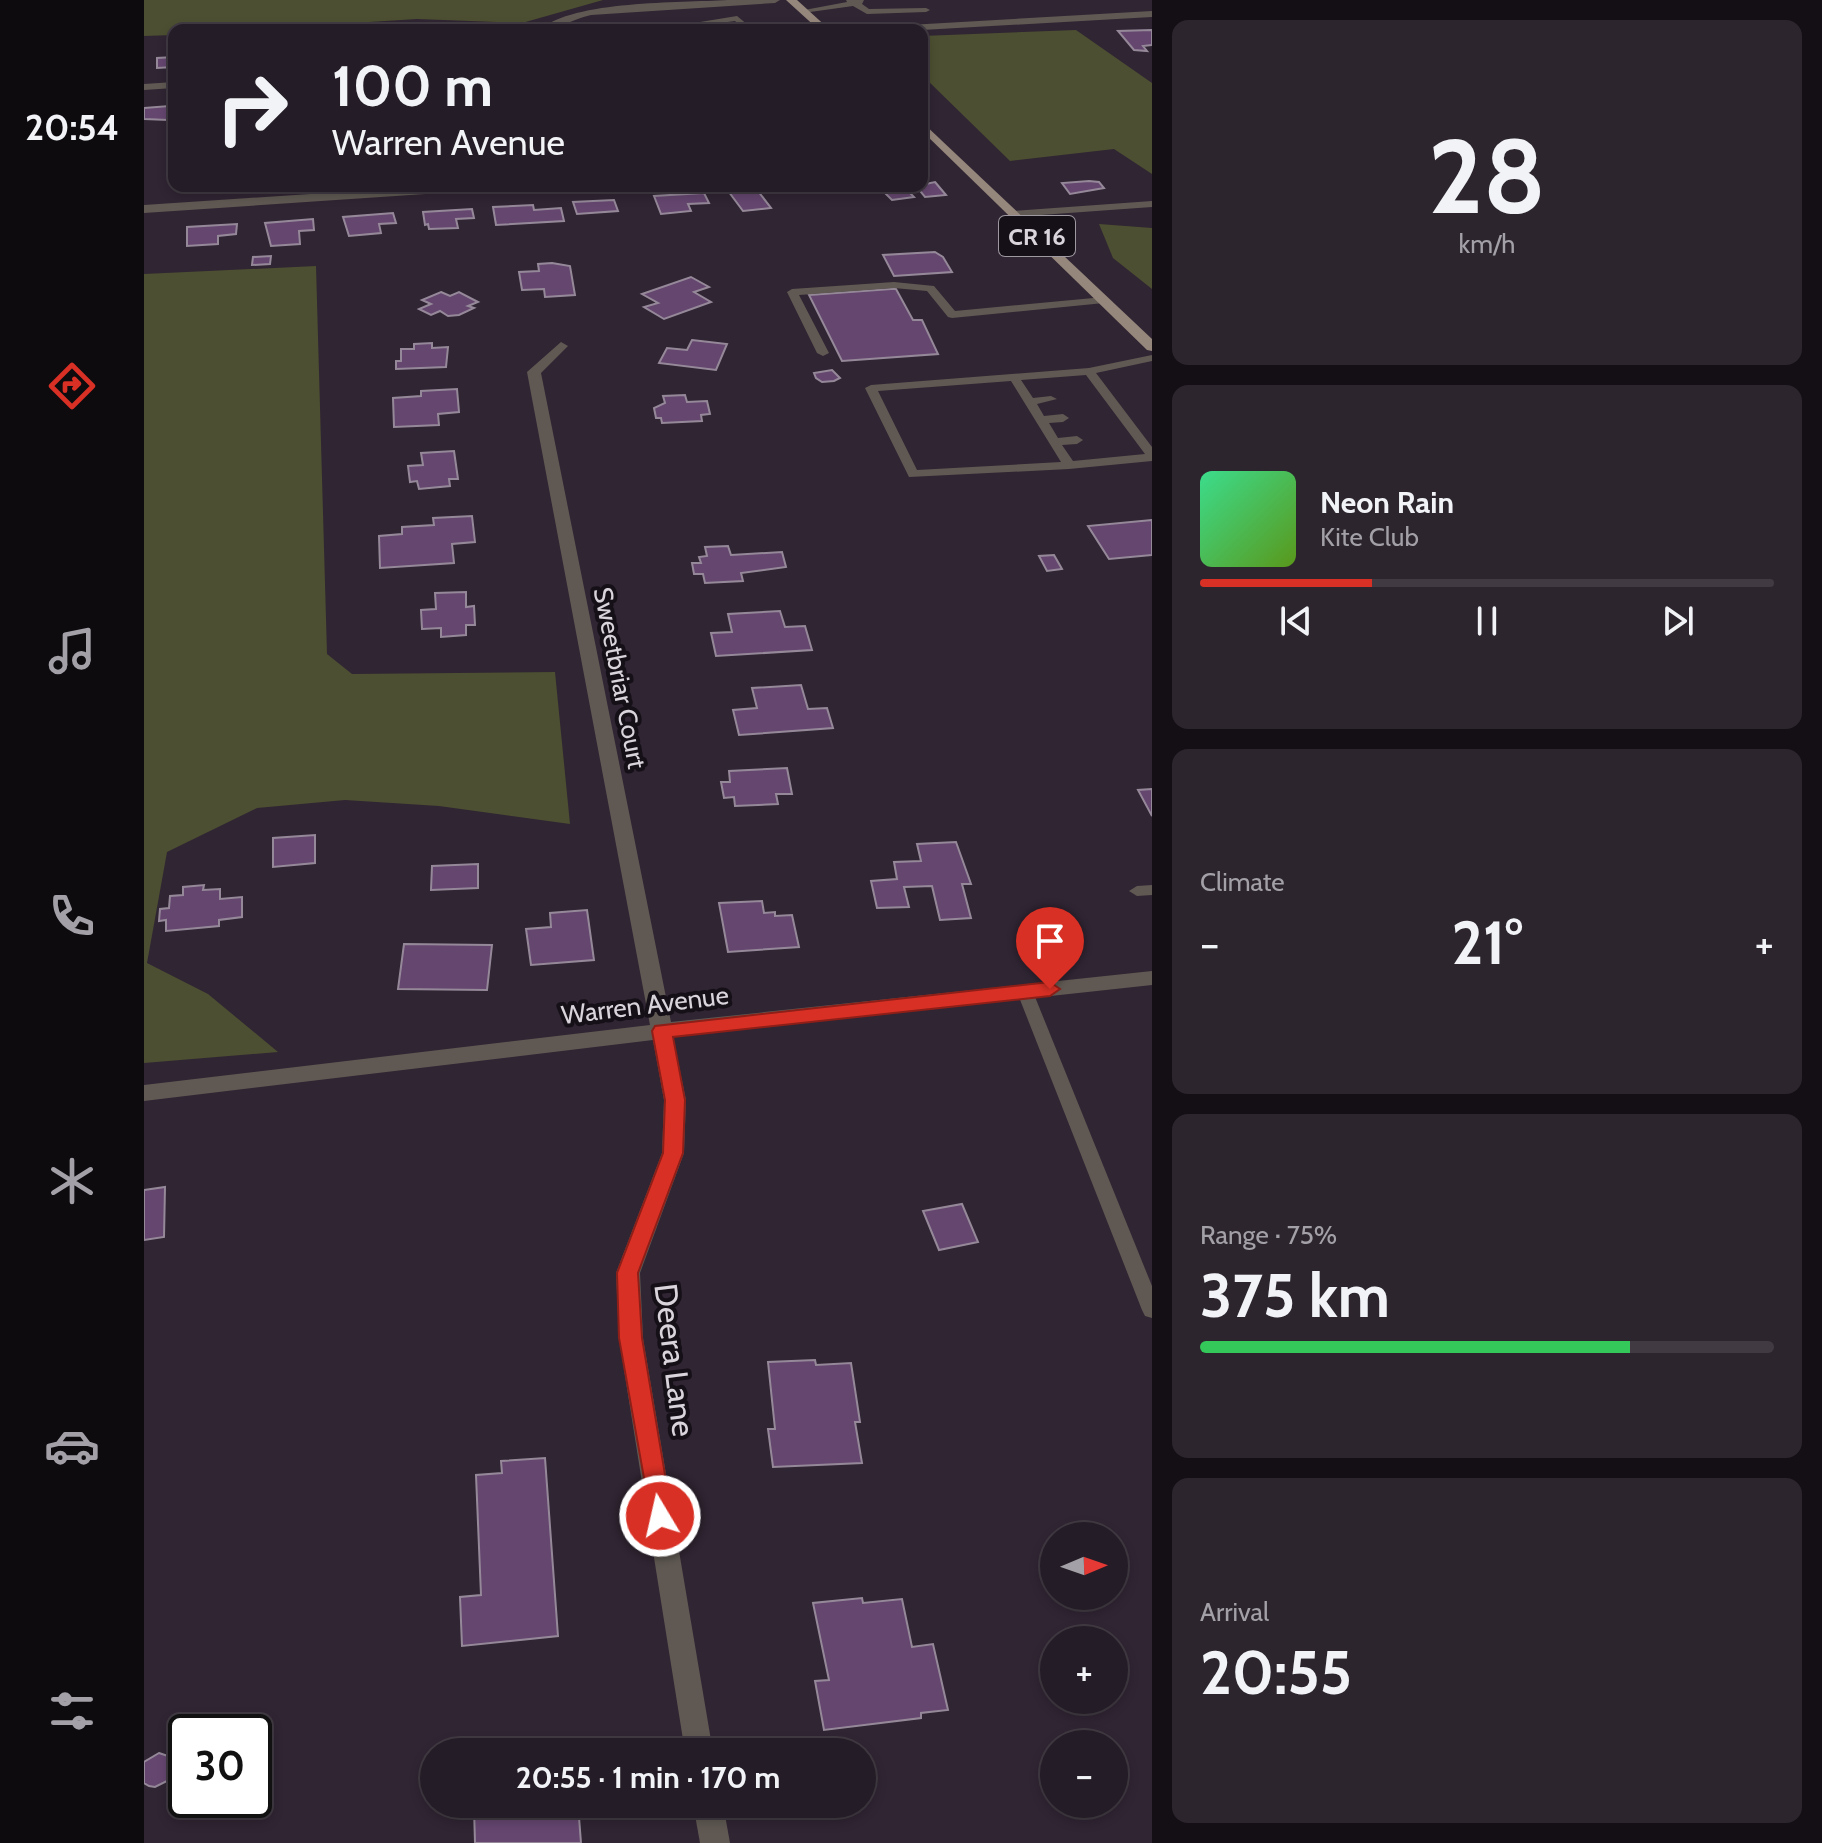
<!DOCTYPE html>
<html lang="en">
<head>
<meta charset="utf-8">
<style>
	:root { --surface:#241c26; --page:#2c252e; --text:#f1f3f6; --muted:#a3a1a7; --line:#413a43; --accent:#d93025 }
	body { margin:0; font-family:Cabin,sans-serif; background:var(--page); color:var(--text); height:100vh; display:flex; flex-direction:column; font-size:30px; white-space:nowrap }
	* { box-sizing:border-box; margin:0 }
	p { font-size:26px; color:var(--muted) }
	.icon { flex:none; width:44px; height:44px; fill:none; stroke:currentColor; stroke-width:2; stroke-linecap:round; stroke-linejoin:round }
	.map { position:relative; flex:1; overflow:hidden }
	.sheet { display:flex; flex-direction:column; gap:20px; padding:20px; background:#140f15; width:670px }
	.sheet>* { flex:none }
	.hud { position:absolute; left:24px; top:24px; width:760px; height:168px; border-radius:16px; box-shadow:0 4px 12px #0003,0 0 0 2px var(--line); background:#241c26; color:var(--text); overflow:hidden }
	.needle { width:52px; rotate:88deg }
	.tools { position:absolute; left:896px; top:1522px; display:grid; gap:16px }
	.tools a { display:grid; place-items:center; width:88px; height:88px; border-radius:50%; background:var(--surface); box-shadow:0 4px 12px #0003,0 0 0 2px var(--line); font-size:40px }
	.speed { position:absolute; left:24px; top:1714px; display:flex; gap:16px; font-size:40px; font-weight:700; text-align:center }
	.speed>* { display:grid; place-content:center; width:104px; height:104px; border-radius:50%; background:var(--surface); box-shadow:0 4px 12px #0003,0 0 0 2px var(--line); line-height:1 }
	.speed .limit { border:4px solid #111; border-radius:12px; background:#fff; color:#111 }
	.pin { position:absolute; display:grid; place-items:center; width:68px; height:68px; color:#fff; margin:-82px -34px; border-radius:50% 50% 50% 0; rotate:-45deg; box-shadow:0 0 8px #0007 }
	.pin .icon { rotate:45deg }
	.me { position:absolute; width:88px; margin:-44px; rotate:351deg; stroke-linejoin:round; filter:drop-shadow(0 0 6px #0008) }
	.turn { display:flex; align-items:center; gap:28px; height:168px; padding:0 32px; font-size:36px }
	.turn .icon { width:104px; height:104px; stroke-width:2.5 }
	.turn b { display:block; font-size:56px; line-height:68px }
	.big { font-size:60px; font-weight:700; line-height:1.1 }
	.sheet .card { flex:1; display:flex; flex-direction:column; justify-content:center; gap:12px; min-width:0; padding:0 28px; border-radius:16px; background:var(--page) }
	.sheet .dial { align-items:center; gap:0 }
	.dial b { font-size:104px; line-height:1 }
	.song { display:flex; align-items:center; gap:24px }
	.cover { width:96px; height:96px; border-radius:12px; background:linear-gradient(135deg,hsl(150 70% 55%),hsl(90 70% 35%)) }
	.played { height:8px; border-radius:4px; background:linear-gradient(90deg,var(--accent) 30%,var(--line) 30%) }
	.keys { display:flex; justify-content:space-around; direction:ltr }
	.heat { display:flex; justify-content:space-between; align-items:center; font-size:44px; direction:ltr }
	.charge { height:12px; border-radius:6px; background:linear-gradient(90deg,#34c759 75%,var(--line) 0) }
	.trip { position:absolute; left:276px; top:1738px; width:456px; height:80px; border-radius:40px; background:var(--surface); box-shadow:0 4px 12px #0003,0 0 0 2px var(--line); font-weight:700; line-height:80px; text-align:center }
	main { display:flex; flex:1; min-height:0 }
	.tabs { display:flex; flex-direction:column; width:144px; justify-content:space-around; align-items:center; background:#0e0b0f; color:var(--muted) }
	.tabs .icon { width:56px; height:56px }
	.tabs .active { color:var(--accent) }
	.tabs b { font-size:36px; color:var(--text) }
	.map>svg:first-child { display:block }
</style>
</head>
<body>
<main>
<nav class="tabs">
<b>20:54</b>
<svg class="icon active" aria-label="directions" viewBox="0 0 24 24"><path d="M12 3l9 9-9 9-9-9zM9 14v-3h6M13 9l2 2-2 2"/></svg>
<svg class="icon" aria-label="music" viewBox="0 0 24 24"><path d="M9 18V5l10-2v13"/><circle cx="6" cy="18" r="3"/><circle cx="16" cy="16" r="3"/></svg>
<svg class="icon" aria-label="phone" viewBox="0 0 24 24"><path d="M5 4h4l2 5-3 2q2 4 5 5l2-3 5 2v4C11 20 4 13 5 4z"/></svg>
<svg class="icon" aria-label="climate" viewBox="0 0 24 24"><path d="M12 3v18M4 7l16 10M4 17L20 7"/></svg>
<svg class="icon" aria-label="car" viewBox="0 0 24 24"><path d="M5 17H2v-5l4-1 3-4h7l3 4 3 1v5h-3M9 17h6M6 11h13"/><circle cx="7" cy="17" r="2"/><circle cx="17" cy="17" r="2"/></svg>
<svg class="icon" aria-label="filters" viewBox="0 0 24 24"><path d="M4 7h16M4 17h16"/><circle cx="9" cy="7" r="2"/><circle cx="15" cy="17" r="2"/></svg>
</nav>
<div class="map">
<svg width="1008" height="1843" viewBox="0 0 1008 1843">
	<rect width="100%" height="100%" fill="#302533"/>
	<g fill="#4c4f31">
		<path d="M0,0H459L378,23L273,19L100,30H30V35L0,36Z"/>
		<path d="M932,30L1008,83V174L970,149L866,161L778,75V36Z"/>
		<path d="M955,224L1008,228V289L969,258Z"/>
		<path d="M172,266L183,654L208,674L411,672L426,824L295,806L201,800L113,808L23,852L3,963L64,994L134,1052L0,1063V274Z"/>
	</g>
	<g fill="#65466f" stroke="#958999" stroke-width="2">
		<path d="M1008,30V45L999,46L1003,51L990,50L974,31Z"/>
		<path d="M30,57V67L13,68V58Z"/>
		<path d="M25,106L24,120L0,119V108Z"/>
		<path d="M945,181L955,182L960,188L926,194L918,183Z"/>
		<path d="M791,182L802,195L781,197L772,186Z"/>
		<path d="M598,186H628L630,189L614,191L627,208L599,211L582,188Z"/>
		<path d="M714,186H759L770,197L748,200L739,191L720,192Z"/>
		<path d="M560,193L565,203L544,204L547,211L517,214L510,196Z"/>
		<path d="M470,200L474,211L433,214L429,202Z"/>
		<path d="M389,205L390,210L417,208L420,221L352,225L349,207Z"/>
		<path d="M328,209L330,218L312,219L314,228L285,229L284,224L281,225L279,212Z"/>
		<path d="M249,213L252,223L235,224L237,233L205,236L199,217Z"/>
		<path d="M169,219L170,230L155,231L156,244L127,246L121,223Z"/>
		<path d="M93,224L92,234L74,236V244L43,246V227Z"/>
		<path d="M791,252L799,257L808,272L750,276L739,255Z"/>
		<path d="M127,256L126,264L108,265L109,257Z"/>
		<path d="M408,263L426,266L431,295L401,297L400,289L378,290L375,272L395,271L394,264Z"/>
		<path d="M547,277L565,287L550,292L567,302L520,319L500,307L514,303L498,294Z"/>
		<path d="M747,289H752L769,320H778L794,354L698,361L665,295Z"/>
		<path d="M297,292L306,296L315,292L334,302L324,306L330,308L315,315L304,316L296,311L287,315L275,309L287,304L278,300Z"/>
		<path d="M548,340L583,344L572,370L515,363L523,348L543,350Z"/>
		<path d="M288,343V348L304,347L302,367L252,369V361H257V349H270V344Z"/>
		<path d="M688,370L696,378L690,381L678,382L672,378L670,373Z"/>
		<path d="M313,389L315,412L294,414L295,425L250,427L249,398L277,396V391Z"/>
		<path d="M541,395L543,402L563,401L566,414L557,415L558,421L518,423L517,418H512L510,408L521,403L519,396Z"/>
		<path d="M310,451L314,479H305L306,486L275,489L273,481L266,482L264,466L279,465L277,453Z"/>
		<path d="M328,516L331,542L308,544L310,563L236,568L235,536L258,534V527L290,525L289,518Z"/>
		<path d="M1008,520V555L965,559L944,526Z"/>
		<path d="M584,546L587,555L638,552L642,567L597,573L599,581L561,583L559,574H550L548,563H557L555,557L563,556L561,547Z"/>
		<path d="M910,555L918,569L903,571L895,556Z"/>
		<path d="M322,592V607L330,606L331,625H322V635L297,637V628L278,629L277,610L292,609L291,593Z"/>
		<path d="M636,611L641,627L661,626L668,650L572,656L567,633L588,632L584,614Z"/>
		<path d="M657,685L664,709L683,708L689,728L595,735L589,710L613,708L608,688Z"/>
		<path d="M643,768L648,794H632L634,804L591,806L590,797L580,798L577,782H586L585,771Z"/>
		<path d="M1008,789V816L994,790Z"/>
		<path d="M171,835V863L129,867V838Z"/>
		<path d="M812,842L827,884H818L827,918L796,920L788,886L760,887L765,907L733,908L727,881L753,879L750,862L777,861L773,844Z"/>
		<path d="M334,864V888L287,890L288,866Z"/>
		<path d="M60,885L59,890L76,889V899L98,897V917L75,920V926L22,931V920L15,921L16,909L25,908L26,896L39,895V887Z"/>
		<path d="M618,901L620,913L631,912V916L648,915L655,947L584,952L575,903Z"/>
		<path d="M443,910L450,960L387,965L382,929L407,927L406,913Z"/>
		<path d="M260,944L348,945L343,990L254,989Z"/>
		<path d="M21,1187L20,1237L0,1240V1190Z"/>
		<path d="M818,1204L834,1242L795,1250L779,1211Z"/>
		<path d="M671,1360L672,1365L707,1363L716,1422H711L718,1463L629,1467L624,1429H631L624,1362Z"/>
		<path d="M401,1458L414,1636L318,1646L316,1597L337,1595L332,1475L358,1473L357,1461Z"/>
		<path d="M718,1598L719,1603L758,1599L768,1647L789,1644L804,1710L777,1713V1718L680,1730L671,1681L685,1680L669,1603Z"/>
		<path d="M15,1753L27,1757L30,1769L23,1781L11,1787L5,1786L0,1783V1762Z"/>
		<path d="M364,1804H434L437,1843H331L330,1808Z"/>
	</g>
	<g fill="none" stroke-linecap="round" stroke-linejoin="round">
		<g fill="#605953" fill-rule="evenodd">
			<path d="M702,0H720L718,4L725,9L782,8L786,10L782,12L723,14L709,6L659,13L655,11L703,2Z"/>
			<path d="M593,16L610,30H601L591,21L554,26L550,23Z"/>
			<path d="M1008,201V207L870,217L865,214L870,211Z"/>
			<path d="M750,282L790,286L811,311L960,297L965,300L960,303L808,318L804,317L783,291L750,288L655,295L685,353L679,356L673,353L643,292L648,289Z"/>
			<path d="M1008,355V361L952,373L1008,447V461L925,469L765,477L721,388L727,385L945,368ZM942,375L1001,454L929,461L918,445L933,444L939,440L933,436L914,438L905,423L919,422L925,418L919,414L900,416L893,404L913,399L907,396L889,398L877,380ZM867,381L917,462L773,470L734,391Z"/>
			<path d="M1008,885V895L993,896L985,891L993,886Z"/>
			<path d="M881,986L889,992L1008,1286V1318L1001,1316L998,1310L873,992Z"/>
		</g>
		<g fill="#605953" fill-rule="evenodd">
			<path d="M584,0H636L631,3L447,15C429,19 413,30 395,30C431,0 535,3 584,0Z"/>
			<path d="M1008,11V17L778,30H725L730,27Z"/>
			<path d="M30,82V88L0,90V84Z"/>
			<path d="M287,186H347L341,190L0,213V205Z"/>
			<path d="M417,342L424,346L397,373L527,1022L1008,971V985L529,1037L542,1100L540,1153L496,1273L499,1338L569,1752H541L475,1338L472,1273L518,1153L520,1100L509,1040L0,1101V1085L506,1025L383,372Z"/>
			<path d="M549,1804H579L586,1843H556Z"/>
		</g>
		<g fill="#96877c" fill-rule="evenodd">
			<path d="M642,0H653L686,30H675Z"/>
			<path d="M778,122L1008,339V351L1003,350L778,131Z"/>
		</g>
	</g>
	<path fill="#d93025" stroke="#8d1f18" stroke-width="2" d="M906,982L916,989L906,996L529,1037L541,1100L539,1153L494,1273L498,1338L528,1516L524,1523L516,1526L508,1523L475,1338L473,1273L519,1153L521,1100L508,1031L511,1026Z"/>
	<g text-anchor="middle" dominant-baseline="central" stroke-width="8" stroke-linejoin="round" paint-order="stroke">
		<rect fill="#151017" stroke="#9e98a1" stroke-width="2" x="855" y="216" width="76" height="40" rx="6"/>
		<g font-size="24" font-weight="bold" fill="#d9d3dc">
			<text x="893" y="236">CR 16</text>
		</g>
		<g font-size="26" fill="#d9d3dc" stroke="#151017">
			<text transform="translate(476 678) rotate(79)">Sweetbriar Court</text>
			<text transform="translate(501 1005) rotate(-7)">Warren Avenue</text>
		</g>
		<g font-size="32" fill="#d9d3dc" stroke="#151017">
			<text transform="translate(531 1360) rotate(83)">Deera Lane</text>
		</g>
	</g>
</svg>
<div class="tools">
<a><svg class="needle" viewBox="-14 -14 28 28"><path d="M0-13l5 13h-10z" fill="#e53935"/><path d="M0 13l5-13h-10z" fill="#a3a1a7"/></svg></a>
<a>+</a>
<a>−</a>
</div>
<div class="speed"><div class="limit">30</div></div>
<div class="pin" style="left:906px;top:989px;background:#d93025"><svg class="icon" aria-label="arrive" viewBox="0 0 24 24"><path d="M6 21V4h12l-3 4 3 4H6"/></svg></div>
<svg class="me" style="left:516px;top:1516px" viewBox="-20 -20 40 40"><circle r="17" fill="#d93025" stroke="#fff" stroke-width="3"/><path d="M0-11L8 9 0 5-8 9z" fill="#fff"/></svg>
<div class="trip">20:55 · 1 min · 170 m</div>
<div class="hud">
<div class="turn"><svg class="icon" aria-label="right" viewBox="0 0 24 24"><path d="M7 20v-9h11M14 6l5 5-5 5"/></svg><div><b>100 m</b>Warren Avenue</div></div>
</div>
</div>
<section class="sheet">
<div class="card dial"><b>28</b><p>km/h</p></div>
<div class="card">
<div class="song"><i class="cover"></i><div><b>Neon Rain</b><p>Kite Club</p></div></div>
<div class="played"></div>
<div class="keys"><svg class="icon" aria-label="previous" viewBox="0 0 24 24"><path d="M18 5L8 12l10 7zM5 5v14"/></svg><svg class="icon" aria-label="pause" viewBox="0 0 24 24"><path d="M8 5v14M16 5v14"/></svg><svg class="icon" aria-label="next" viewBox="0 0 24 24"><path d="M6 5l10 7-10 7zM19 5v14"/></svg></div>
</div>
<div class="card"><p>Climate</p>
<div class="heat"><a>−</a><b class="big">21°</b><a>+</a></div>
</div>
<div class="card"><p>Range · 75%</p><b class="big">375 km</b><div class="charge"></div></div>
<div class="card"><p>Arrival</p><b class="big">20:55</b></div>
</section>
</main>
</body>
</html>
